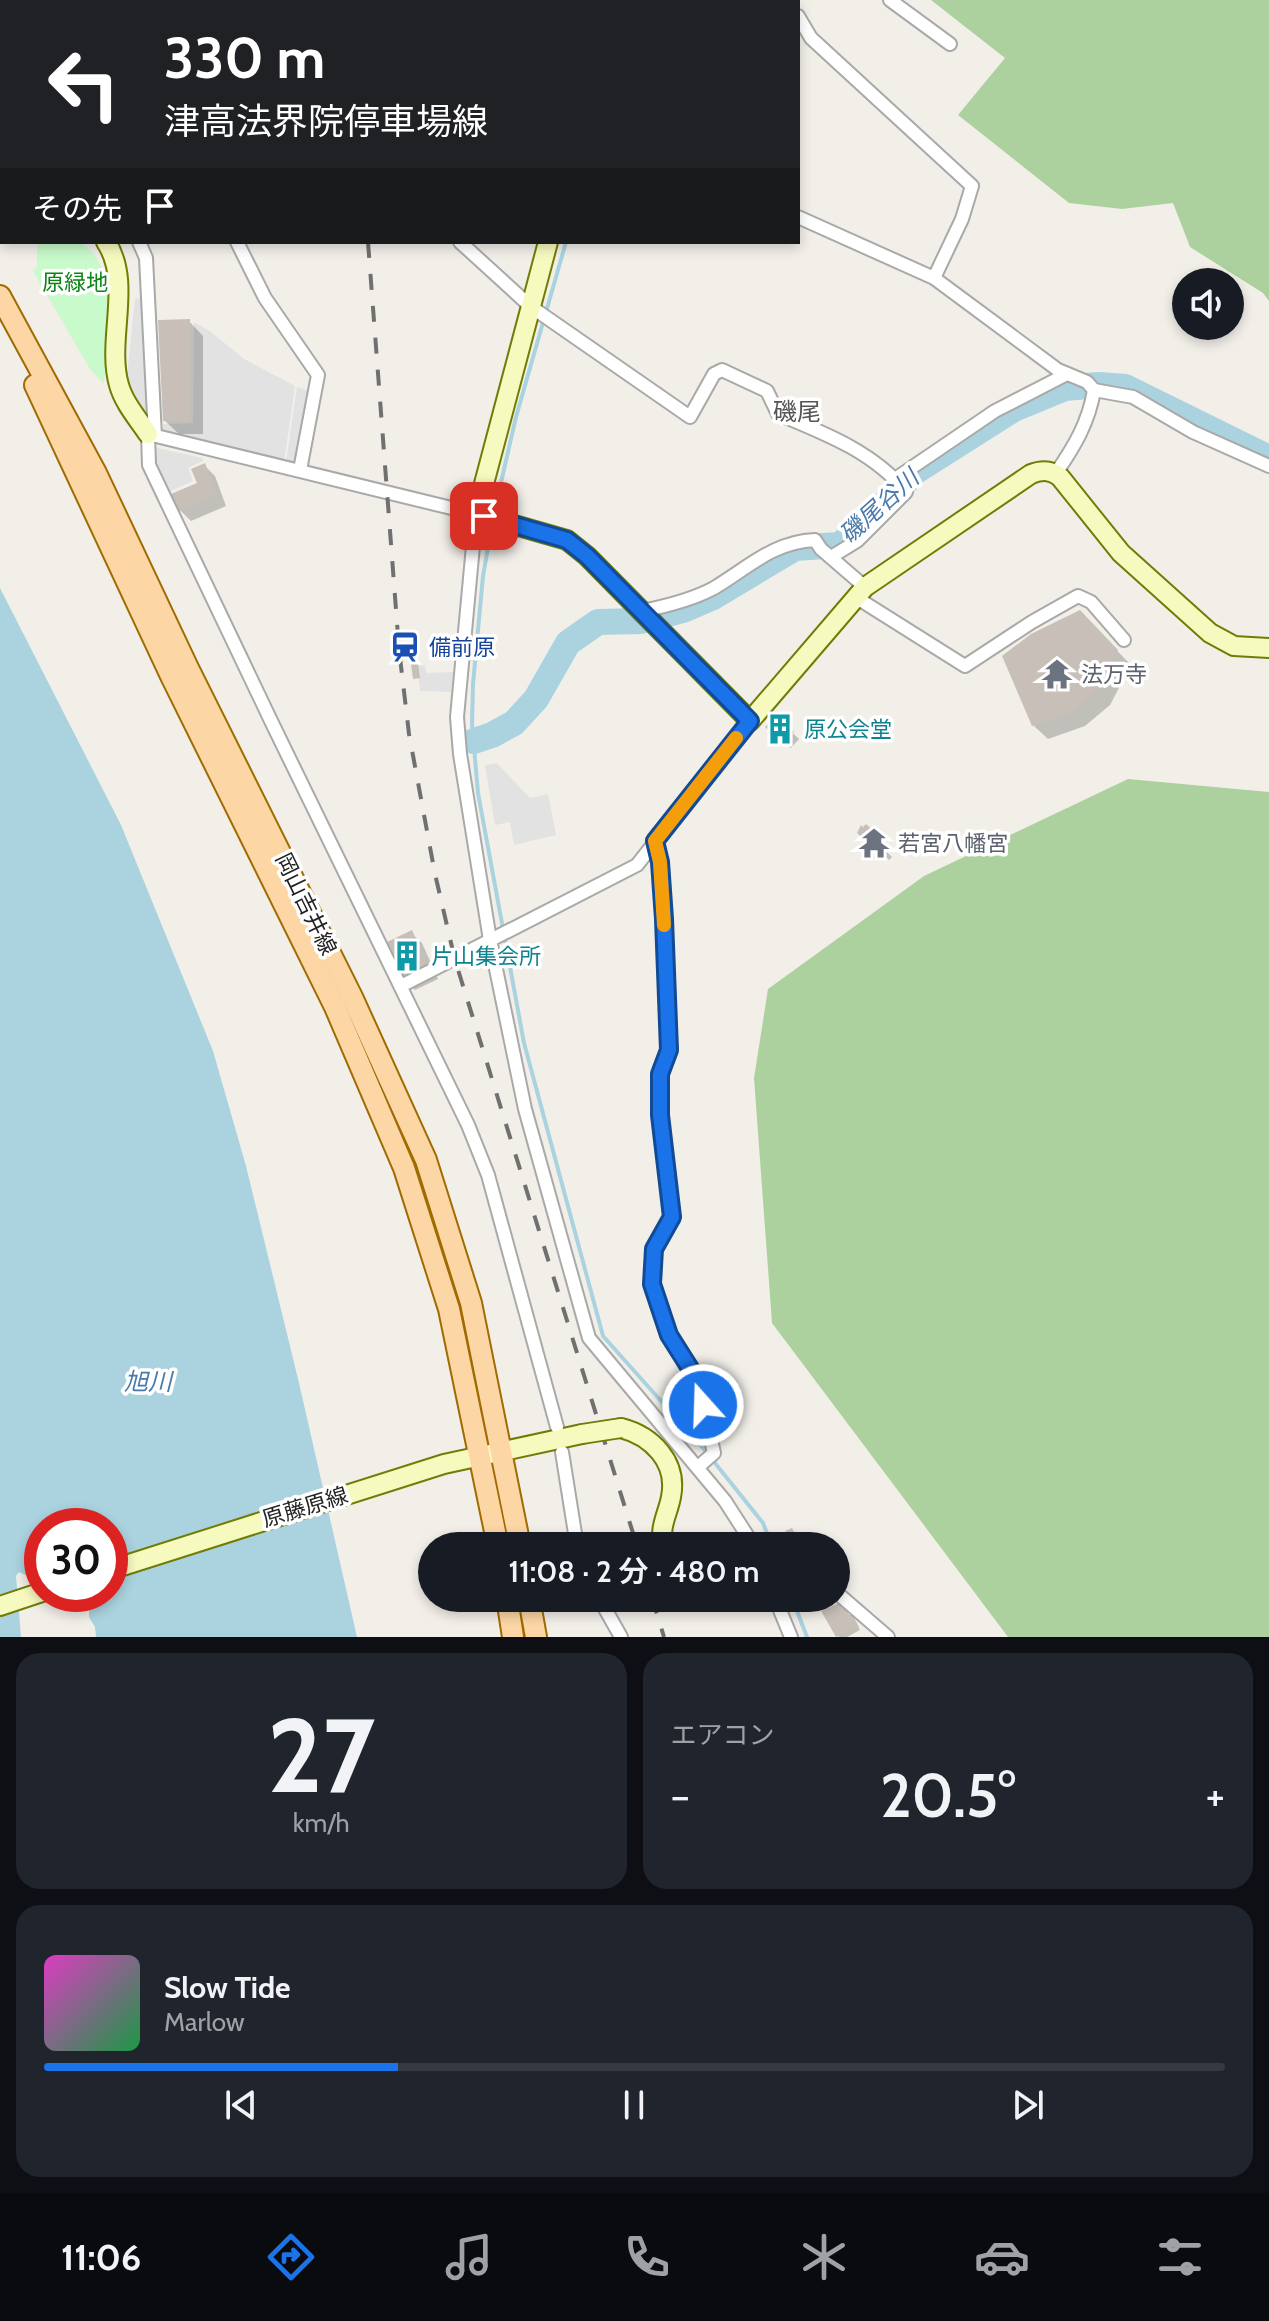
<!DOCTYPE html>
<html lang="ja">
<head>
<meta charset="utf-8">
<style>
	:root { --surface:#171b24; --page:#20242c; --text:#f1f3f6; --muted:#9ea1a6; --line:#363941; --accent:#1a73e8 }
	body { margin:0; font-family:Cabin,"Noto Sans JP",sans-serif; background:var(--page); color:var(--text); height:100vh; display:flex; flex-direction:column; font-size:30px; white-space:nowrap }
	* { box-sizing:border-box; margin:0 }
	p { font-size:26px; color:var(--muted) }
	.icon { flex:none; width:44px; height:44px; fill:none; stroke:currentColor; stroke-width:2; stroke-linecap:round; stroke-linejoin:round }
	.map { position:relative; height:1637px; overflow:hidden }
	.panel { display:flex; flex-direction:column; gap:16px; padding:16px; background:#0d0f14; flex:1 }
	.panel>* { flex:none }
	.guide { position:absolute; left:0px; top:0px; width:800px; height:244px; box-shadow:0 4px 12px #0003; background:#202124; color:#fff; overflow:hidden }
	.controls { position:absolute; left:1172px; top:268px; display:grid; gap:16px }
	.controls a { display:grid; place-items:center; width:72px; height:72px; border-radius:50%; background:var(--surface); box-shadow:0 4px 12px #0003; font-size:40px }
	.speed { position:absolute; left:24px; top:1508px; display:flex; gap:16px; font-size:40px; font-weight:700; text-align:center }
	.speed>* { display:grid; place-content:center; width:104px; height:104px; border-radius:50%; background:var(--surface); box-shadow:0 4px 12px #0003; line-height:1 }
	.speed .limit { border:12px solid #d22; background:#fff; color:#111 }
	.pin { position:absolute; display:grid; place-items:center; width:68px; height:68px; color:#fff; margin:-34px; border-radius:16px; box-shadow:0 4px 12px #0006 }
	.me { position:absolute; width:88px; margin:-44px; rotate:340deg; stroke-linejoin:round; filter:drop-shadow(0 0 6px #0008) }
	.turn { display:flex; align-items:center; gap:28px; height:168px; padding:0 32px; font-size:36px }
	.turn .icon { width:104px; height:104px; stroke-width:2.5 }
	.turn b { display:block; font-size:56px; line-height:68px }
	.then { display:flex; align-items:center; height:76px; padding:0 32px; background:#0003; gap:16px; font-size:30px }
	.big { font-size:60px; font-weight:600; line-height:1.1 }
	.panel .widget { flex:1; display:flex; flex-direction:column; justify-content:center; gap:12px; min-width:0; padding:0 28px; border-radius:24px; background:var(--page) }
	.panel .dial { align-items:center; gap:0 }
	.dial b { font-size:104px; line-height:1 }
	.song { display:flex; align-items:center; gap:24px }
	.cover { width:96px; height:96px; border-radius:12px; background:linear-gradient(135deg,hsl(310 70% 55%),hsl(140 70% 35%)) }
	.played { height:8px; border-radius:4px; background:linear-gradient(90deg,var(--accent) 30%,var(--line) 30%) }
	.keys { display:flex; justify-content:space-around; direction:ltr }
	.heat { display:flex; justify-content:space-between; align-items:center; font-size:44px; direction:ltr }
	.panel .tiles { flex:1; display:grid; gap:16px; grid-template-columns:1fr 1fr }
	.widget:last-child { grid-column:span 2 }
	.trip { position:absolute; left:418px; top:1532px; width:432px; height:80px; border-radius:40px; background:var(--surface); box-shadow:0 4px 12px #0003; font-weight:600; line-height:80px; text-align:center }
	.tabs { display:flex; height:128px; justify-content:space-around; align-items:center; background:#090b0e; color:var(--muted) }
	.tabs .icon { width:56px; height:56px }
	.tabs .current { color:var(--accent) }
	.tabs b { font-size:36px; color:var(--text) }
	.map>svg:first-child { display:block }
</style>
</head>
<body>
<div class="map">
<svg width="1269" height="1637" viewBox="0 0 1269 1637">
	<rect width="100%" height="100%" fill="#f2efe9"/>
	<g fill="#add19e">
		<path d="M931,0H1269V301L1263,293L1190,247L1173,203L1122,209L1069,203L958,115L1005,58Z"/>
		<path d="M1128,779L1269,792V1637H1008L772,1323L754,1078L768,989L924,876Z"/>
	</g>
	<path fill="#c8facc" d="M37,242C49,242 69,238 80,243C121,261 106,349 104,384L90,369L33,271L37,267Z"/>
	<g fill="#e2e2e2">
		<path d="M142,298L148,424L131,401L127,376L135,299Z"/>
		<path d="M194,322L211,332L244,359L295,386L284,462L163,434V424L193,423Z"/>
		<path d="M297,387L309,391L297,465L286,462Z"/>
		<path d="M153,447L202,458L203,461L188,468L193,481L168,492L153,465Z"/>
		<path d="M425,665L426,673L453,672L452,692L420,691L417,666Z"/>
		<path d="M497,763L530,798L548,794L556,835L514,845L510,822L495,825L485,765Z"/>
	</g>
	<path fill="#aad3df" d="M0,588L121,825L213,1051L246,1166L299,1383L357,1637H96L95,1627L89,1617V1602L83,1597L71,1594H110V1526H42V1583L19,1572L16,1576L21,1637H0Z"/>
	<g fill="#0003">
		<path d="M189,321L203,336V434H179L164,420Z"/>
		<path d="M205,466L215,476L226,506L191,521L181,511L199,484Z"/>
		<path d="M1079,612L1131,665L1110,705L1085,726L1048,739L1033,725Z"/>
		<path d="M777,718L799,739L791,748L768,727Z"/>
		<path d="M872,832L880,839V845L892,857L889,860L865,836Z"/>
		<path d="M411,933L422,943L438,979L415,990L405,980Z"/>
		<path d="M841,1608L854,1619L860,1630L847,1637H839L824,1612Z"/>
	</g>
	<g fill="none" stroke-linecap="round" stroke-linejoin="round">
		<g stroke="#aad3df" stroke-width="4">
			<path d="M717,2L718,0"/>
			<path d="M494,513L516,417L566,242"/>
			<path d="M492,525L483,576L473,684L472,724L478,793L524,1043L603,1336L703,1448L763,1523L772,1546"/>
			<path d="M792,1598L807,1637"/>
		</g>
		<path stroke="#aad3df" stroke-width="26" d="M474,741L492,735L514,723L536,699L568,643L598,622L641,621L683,610L713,597L795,548L839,545L860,529L916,471L1014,409L1065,388L1099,385L1125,387L1269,458"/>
	</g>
	<g fill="#c7bfb8">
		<path d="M190,319V421H163L158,320Z"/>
		<path d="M205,463L217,495L179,512L171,494L197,483L191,469Z"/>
		<path d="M1080,610L1118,650L1096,691L1070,713L1032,726L1002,656L1031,634Z"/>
		<path d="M418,663L420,678L413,679L411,664Z"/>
		<path d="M777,715L794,732L783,744L765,727Z"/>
		<path d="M866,824L874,831V837L887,849L882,855L857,833L861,825L863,827Z"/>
		<path d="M412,930L429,968L403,981L385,943Z"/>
		<path d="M792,1528L797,1537L801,1535L807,1546H788L787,1543L790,1541L785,1531Z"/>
		<path d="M839,1603L842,1608L844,1606L849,1615L852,1614L859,1627L836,1637L821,1611Z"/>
	</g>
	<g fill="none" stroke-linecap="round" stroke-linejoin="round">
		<g stroke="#a9a9a9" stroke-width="16">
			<g id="street">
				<path d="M253,0L256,2"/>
				<path d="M402,0V2"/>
				<path d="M447,0L453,2"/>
				<path d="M615,0L617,2"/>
				<path d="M789,0L790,2"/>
				<path d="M890,0L950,44"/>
				<path d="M225,2L226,0"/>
				<path d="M798,16L811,38L972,186L962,219L934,278"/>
				<path d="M0,155H2"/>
				<path d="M798,217L934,278L1058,370L1087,382L1094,390C1089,422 1074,447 1056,473"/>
				<path d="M139,242L146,258L155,436"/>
				<path d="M237,242L265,298L318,375L300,470"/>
				<path d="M460,242L530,306L690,417L714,374L722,370L767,391L778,414C824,433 874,452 906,492L857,541L831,557"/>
				<path d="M1094,390L1133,397L1193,432L1269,466"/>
				<path d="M895,479L995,411L1067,374"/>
				<path d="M857,598L965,666L1032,622L1078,596L1091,602L1124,640"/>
				<path d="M642,611C667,606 692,600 714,588C749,567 773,542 815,540L821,549L865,587"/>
				<path d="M655,841L660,862L664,919L669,1050L660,1074V1115L672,1217L654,1249L652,1284L669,1335L698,1381L714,1453L698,1467"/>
				<path d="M401,986L637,865L750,721"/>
				<path d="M557,1427L488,1175L468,1125L272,723L149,465L148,434L476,514L457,717L460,754L490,940L525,1109L589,1338L725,1501L754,1546"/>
				<path d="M562,1452L577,1546"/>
				<path d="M836,1592L888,1637"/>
				<path d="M599,1598L621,1637"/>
				<path d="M775,1598L791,1637"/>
			</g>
		</g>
		<g stroke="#707d05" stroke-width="22">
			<g id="secondary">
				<path d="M702,2L703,0"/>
				<path d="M0,219L2,218"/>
				<path d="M106,242C133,283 106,340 119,385C124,403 138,419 148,434"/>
				<path d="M548,242L476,514L567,540L587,556L750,721L865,587L1031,474C1041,470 1050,469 1060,477L1121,553L1210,633L1234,646L1269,648"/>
				<path d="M621,1428C652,1436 678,1462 671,1497C668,1514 658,1528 664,1546"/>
				<path d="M110,1570L444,1464L582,1434"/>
				<path d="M0,1606L42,1592"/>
			</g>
		</g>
		<g stroke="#a06b00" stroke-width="24">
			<g id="primary">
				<path d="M0,296L96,473L188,668L352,997L426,1160L471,1303L520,1546"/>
				<path d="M35,385L171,676L335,1007L404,1168L449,1309L498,1546"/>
				<path d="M507,1598L513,1637"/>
				<path d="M529,1598L536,1637"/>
			</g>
		</g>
		<use href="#street" stroke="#fff" stroke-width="12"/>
		<use href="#secondary" stroke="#f7fabf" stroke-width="18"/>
		<use href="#primary" stroke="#fcd6a4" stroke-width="20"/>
		<g stroke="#707070" stroke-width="4" stroke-dasharray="16 16" stroke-linecap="butt">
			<path d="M350,0L351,2"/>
			<path d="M368,242L399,649L409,734L435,874L455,960L637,1546"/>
			<path d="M652,1598L664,1637"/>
		</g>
		<g stroke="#707d05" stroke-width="22" stroke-linecap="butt">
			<path id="secondary-bridge" d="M582,1434L621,1428"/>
		</g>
		<use href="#secondary-bridge" stroke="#f7fabf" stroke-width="18"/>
	</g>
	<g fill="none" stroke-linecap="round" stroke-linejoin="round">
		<g stroke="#114b97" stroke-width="20">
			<path id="route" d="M484,516L567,540L587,556L750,721L655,841L660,862L664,919L669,1050L660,1074V1115L672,1217L654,1249L652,1284L669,1335L698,1381L703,1405"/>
		</g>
		<use href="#route" stroke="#1a73e8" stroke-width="14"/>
		<path stroke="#f59e0b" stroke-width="14" d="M664,925L660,862L655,841L736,738"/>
	</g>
	<defs>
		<g id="station-bare" transform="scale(2.4)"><path d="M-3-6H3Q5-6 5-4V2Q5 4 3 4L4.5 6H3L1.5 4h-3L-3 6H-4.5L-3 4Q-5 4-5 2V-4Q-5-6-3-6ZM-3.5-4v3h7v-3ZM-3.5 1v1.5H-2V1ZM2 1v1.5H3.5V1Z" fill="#1a4fb4" stroke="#fff" stroke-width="2.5" paint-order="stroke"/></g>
		<g id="temple-bare" transform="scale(2.4)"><path d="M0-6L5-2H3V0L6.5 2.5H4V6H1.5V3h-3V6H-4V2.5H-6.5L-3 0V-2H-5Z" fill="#6b7280" stroke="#fff" stroke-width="2.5" paint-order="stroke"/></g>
		<g id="building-bare" transform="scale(2.4)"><path d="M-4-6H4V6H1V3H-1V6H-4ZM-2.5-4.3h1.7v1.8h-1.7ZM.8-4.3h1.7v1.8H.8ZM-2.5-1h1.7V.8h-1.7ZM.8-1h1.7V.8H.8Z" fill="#0f9aa8" stroke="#fff" stroke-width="2.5" paint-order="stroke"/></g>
	</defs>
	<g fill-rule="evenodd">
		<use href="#station-bare" x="405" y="647"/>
		<use href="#temple-bare" x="1057" y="674"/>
		<use href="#building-bare" x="780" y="729"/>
		<use href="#temple-bare" x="874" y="843"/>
		<use href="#building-bare" x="407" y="956"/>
	</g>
	<g text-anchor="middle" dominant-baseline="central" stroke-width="7" stroke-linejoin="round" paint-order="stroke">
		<g font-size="22" fill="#0c8416" stroke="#fff">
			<text x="75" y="282">原緑地</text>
		</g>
		<g font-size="22" fill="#164399" stroke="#fff" text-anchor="start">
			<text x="429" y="647">備前原</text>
		</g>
		<g font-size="22" fill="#5b616d" stroke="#fff" text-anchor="start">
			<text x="1081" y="674">法万寺</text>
			<text x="898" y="843">若宮八幡宮</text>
		</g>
		<g font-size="22" fill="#0d838f" stroke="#fff" text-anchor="start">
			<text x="804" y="729">原公会堂</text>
			<text x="431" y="956">片山集会所</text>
		</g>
		<g font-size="22" fill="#222" stroke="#fff">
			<text transform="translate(306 904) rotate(64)">岡山吉井線</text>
			<text transform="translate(305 1507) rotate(-17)">原藤原線</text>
		</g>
		<g font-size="24" fill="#555" stroke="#fff">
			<text x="797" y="411">磯尾</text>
		</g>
		<g font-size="24" font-style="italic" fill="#4a7aab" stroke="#fff">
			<text transform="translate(879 506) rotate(-42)">磯尾谷川</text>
			<text x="148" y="1381">旭川</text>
		</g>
	</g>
</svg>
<div class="controls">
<a><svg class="icon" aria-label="sound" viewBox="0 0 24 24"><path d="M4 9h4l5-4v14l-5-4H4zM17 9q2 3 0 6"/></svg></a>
</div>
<div class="speed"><div class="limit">30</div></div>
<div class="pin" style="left:484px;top:516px;background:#d93025"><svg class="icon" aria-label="arrive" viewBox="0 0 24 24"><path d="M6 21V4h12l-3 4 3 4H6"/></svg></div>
<svg class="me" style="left:703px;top:1405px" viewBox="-20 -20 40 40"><circle r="17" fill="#1a73e8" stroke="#fff" stroke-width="3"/><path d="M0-11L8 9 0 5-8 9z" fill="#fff"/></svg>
<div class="trip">11:08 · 2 分 · 480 m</div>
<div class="guide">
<div class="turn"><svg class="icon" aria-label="left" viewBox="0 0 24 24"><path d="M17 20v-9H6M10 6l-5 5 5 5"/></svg><div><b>330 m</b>津高法界院停車場線</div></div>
<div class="then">その先<svg class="icon" aria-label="arrive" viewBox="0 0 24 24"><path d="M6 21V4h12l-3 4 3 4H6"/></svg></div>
</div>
</div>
<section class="panel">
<div class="tiles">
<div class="widget dial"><b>27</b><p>km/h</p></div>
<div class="widget"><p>エアコン</p>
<div class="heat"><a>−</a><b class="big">20.5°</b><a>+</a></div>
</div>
<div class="widget">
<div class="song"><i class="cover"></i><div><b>Slow Tide</b><p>Marlow</p></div></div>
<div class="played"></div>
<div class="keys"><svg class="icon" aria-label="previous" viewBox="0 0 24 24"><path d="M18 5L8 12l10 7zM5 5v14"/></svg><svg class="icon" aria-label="pause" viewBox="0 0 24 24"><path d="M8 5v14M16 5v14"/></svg><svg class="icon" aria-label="next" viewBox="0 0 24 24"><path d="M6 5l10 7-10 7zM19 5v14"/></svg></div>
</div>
</div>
</section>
<nav class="tabs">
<b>11:06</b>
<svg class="icon current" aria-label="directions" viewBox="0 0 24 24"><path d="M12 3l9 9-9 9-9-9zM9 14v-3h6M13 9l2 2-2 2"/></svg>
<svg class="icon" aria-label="music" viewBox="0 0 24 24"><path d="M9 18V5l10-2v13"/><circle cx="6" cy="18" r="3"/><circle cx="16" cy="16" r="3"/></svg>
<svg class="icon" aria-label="phone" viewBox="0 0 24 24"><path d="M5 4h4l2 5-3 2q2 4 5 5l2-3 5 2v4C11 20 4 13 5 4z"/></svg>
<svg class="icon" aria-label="climate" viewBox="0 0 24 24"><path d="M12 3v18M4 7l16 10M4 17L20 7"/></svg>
<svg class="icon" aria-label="car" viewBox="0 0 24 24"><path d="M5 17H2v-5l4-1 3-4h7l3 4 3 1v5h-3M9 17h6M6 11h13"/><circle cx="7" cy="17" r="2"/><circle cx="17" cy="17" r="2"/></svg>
<svg class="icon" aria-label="filters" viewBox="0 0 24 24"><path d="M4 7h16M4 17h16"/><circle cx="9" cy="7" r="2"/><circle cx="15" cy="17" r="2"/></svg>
</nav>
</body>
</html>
